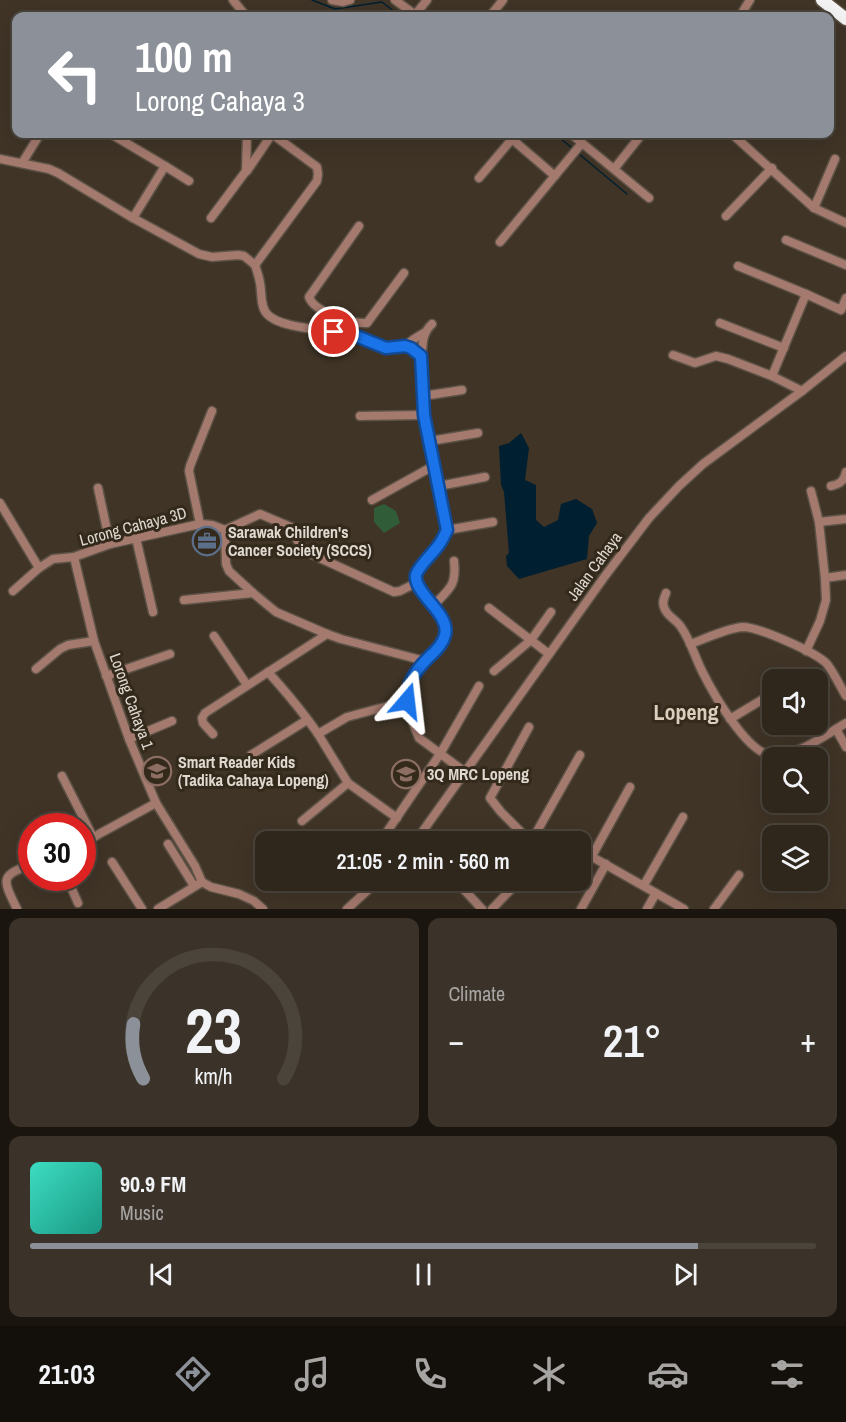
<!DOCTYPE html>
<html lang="en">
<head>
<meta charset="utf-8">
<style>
	:root { --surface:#2f271c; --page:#3b3329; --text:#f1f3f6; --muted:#a7a5a3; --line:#4a443b; --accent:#8c9099 }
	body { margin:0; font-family:"Archivo Narrow",sans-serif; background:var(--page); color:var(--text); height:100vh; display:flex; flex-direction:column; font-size:22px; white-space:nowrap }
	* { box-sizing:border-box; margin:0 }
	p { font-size:20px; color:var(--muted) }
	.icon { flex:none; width:33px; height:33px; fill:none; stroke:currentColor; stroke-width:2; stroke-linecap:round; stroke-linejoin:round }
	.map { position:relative; height:909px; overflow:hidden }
	.side { display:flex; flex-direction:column; gap:9px; padding:9px; background:#1a150f; flex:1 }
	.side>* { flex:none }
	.banner { position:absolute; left:12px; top:12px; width:822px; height:126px; border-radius:12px; box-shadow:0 6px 24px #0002,0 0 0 2px var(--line); background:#8c9099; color:#fff; overflow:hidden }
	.tools { position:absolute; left:762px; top:669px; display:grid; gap:12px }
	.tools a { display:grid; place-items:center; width:66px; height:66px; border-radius:12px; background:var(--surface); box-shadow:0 6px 24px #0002,0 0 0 2px var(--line); font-size:30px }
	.speed { position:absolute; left:18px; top:813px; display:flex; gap:12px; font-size:30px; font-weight:700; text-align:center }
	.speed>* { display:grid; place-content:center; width:78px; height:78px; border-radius:50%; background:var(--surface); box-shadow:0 6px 24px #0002,0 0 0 2px var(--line); line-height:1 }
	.speed .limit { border:9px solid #d22; background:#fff; color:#111 }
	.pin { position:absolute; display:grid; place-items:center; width:51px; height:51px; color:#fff; margin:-26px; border:3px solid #fff; border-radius:50%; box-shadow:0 2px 6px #0007 }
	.me { position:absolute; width:66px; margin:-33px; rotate:17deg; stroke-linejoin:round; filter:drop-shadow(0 0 4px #0008) }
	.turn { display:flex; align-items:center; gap:21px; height:126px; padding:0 24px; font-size:27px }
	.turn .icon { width:78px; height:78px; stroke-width:2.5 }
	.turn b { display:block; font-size:42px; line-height:51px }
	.big { font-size:45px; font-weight:600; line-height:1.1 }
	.side .widget { flex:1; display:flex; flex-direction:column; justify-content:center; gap:9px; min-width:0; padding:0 21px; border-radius:12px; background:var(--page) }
	.side .dial { align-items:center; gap:0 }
	.dial svg { height:156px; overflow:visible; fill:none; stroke:var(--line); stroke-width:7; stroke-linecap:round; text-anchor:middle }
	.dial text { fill:var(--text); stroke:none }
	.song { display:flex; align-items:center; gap:18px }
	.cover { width:72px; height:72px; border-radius:9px; background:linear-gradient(135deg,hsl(170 70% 55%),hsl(170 70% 35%)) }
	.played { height:6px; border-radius:3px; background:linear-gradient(90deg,var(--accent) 85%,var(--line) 85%) }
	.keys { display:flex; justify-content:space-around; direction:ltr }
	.heat { display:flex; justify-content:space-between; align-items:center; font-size:33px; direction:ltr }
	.side .tiles { flex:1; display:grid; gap:9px; grid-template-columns:1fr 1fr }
	.widget:last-child { grid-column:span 2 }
	.trip { position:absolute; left:255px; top:831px; width:336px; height:60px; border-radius:12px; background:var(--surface); box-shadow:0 6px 24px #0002,0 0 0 2px var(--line); font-weight:600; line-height:60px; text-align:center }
	.tabs { display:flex; height:96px; justify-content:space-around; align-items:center; background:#13100b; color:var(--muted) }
	.tabs .icon { width:42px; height:42px }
	.tabs .current { color:var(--accent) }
	.tabs b { font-size:27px; color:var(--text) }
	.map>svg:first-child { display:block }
</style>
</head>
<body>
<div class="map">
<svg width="846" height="909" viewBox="0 0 846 909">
	<rect width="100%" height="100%" fill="#3f3426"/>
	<path fill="#305c38" d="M384,504L396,511L400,523L384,533L374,522V508Z"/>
	<path fill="#001f30" d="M521,433L529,448L525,480L536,485V520L544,527L558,520L561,504L576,499L592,509L597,523L589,536L587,559L519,579L507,566L506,556L509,553L504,492L501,485L499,446L509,443Z"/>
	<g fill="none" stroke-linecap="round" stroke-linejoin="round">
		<g stroke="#001f30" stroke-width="1.5">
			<path d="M312,0L335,9L382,2L400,16"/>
			<path d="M555,134L572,148"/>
			<path d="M579,154L627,194"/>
		</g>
		<g stroke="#5c5245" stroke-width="11">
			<g id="minor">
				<path d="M233,0L246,16"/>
				<path d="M332,0L343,2L350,0"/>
				<path d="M395,0L417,16"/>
				<path d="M415,15L427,0"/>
				<path d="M490,16L503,0"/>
				<path d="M740,16L750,0"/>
				<path d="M111,134L165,166L133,218"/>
				<path d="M272,134L317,167L318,174L317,181L255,265C257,271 259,277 260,283C262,293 260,306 267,314C281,330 335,329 357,336C367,339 377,347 387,348C405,349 406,341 421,356"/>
				<path d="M506,134L555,176"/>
				<path d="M571,134L649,198"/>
				<path d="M732,134L814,208L846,223"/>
				<path d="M0,159L49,169L58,173L133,218L199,254L212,257L238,255L244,256L255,265"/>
				<path d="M22,163L40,134"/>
				<path d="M165,166L189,181"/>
				<path d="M614,169L642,134"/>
				<path d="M247,171L272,134"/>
				<path d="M479,178L512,139"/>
				<path d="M814,208L835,159"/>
				<path d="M726,216L772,168"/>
				<path d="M211,218L246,171L247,134"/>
				<path d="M359,226L309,297C314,312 352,324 367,323L404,273"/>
				<path d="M786,240L846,265"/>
				<path d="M500,242L582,143"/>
				<path d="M738,266L806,294"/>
				<path d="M720,323L784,348"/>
				<path d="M432,324C430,326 427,329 426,332C418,345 423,398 424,415L447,530C444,536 442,541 438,546C431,555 414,568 416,581C419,596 447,615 446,632C446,641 438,649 431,655C410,676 403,687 411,716C413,724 416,731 419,738L465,772"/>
				<path d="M405,346L414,339L424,333"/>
				<path d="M673,355L695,363L716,356L728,359L772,376L802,391"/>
				<path d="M772,376L806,294L841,310L846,298"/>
				<path d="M423,396L462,390"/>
				<path d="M360,416L424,415"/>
				<path d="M430,441L478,433"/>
				<path d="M439,486L485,477"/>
				<path d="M831,486C840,484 844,481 846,472"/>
				<path d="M98,488L110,544"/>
				<path d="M372,500L435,465"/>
				<path d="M0,503L39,568"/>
				<path d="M819,522L846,519"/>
				<path d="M200,524L189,471L190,466L212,411"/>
				<path d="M225,530L260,514L293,528C296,541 300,546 311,554L394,592L400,591L416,583"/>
				<path d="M447,530L493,522"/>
				<path d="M136,538L153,612"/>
				<path d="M74,557L94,641L129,739L156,803L195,866L202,882L211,887L239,894L254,901L263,909"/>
				<path d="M825,578L846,575"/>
				<path d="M13,591L39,568L53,559L74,557L110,544L200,524L212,525L225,530L226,564L229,571L253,593L276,612L327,634L341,639L425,661"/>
				<path d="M666,593C664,598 662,602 664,607C666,616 676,619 681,627C691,641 695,658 703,673C713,693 747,753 771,755C797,757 825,735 846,723"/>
				<path d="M184,600L253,593"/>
				<path d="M433,606C449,589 457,586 454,561"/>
				<path d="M489,608L549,654"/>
				<path d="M214,636L247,685"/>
				<path d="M690,644C705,639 727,628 743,627C758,627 816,652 827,664C834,673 840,686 846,696"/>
				<path d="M806,651L820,621L826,600L825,578L819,522L811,491"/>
				<path d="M36,669L60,649L68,645L94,641"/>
				<path d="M494,671L531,640L551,612"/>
				<path d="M268,672C286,692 303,712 318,734L347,717L407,701"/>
				<path d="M106,676L170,654"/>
				<path d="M730,719L765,698"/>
				<path d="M529,727L490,798L501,812L531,842L580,755"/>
				<path d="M836,729L846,747"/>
				<path d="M213,734L203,723L202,718L205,713L327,634"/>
				<path d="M318,734L348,783L397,818"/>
				<path d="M129,739L172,721"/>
				<path d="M251,755L307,720"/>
				<path d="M62,776L93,837"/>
				<path d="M302,821L348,783"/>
				<path d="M380,842L440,754L479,686"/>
				<path d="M415,842L605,576L649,518L679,486L703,464L802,391L846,356"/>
				<path d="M168,844L194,886"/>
				<path d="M82,845L99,834L156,803"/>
				<path d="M580,850L684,909"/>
				<path d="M592,856L630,787"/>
				<path d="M112,862L142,909"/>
				<path d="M67,878L78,903"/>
				<path d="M455,880L482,909"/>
				<path d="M644,885L683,817"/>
				<path d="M17,909C2,878 0,876 32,864"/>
				<path d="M158,909L202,882"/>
				<path d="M347,909L379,880"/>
				<path d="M492,909L520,880"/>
				<path d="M581,909L606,864"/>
				<path d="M647,909L656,893"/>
				<path d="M714,909L739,875"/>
			</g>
		</g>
		<g stroke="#5c5245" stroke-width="15">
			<path id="highway" d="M822,0L846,19"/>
		</g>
		<use href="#minor" stroke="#a4796e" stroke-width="8"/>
		<use href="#highway" stroke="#f3f3f3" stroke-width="12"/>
	</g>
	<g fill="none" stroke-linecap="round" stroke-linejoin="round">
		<g stroke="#114b97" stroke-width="15">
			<path id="route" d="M334,332L356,336L386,348L405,346L411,348L421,356L424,415L447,530C444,536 442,541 438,546C433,553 418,567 416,575C413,593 451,614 445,635C443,644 436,651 429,657C416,670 407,682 407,701"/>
		</g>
		<use href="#route" stroke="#1a73e8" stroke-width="10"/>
	</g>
	<defs>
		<g id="office-ring" transform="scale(1.5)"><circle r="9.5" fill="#342a1c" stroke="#5c6f8a" stroke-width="1.5"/><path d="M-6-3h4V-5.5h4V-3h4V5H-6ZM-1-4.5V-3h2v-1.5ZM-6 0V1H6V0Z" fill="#5c6f8a"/></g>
		<g id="school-ring" transform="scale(1.5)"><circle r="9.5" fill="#342a1c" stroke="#8d6e63" stroke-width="1.5"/><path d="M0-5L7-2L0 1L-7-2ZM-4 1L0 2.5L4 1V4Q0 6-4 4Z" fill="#8d6e63"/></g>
	</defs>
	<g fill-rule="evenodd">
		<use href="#office-ring" x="207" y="541"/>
		<use href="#school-ring" x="157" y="771"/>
		<use href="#school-ring" x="406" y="774"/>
	</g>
	<g text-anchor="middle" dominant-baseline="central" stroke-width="6" stroke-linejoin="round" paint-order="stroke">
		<g font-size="16" fill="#e0d9d0" stroke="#342a1c">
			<text transform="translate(133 526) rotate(-15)">Lorong Cahaya 3D</text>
			<text transform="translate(594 566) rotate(-54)">Jalan Cahaya</text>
			<text transform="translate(132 701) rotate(70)">Lorong Cahaya 1</text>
		</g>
		<g font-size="16" font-weight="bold" fill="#e0d9d0" stroke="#342a1c" text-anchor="start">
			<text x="228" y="532">Sarawak Children's<tspan x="228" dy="18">Cancer Society (SCCS)</tspan></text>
			<text x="178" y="762">Smart Reader Kids<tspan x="178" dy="18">(Tadika Cahaya Lopeng)</tspan></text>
			<text x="427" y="774">3Q MRC Lopeng</text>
		</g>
		<g font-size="22" font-weight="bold" fill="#dccebc" stroke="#342a1c">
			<text x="686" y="712">Lopeng</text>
		</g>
	</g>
</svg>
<div class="tools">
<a><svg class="icon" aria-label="sound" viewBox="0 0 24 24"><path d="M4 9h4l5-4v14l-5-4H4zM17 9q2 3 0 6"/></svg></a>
<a><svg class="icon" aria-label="search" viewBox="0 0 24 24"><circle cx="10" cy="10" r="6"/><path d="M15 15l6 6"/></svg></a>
<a><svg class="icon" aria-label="layers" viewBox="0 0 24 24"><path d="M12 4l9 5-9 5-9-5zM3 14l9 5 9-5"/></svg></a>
</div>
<div class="speed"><div class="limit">30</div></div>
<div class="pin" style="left:334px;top:332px;background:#d93025"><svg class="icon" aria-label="arrive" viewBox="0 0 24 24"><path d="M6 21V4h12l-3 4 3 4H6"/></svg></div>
<svg class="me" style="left:407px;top:701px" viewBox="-20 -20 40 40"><path d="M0-17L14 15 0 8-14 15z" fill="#1a73e8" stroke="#fff" stroke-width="4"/></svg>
<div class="trip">21:05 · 2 min · 560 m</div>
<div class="banner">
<div class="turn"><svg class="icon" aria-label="left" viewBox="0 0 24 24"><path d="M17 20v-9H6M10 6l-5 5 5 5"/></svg><div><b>100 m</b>Lorong Cahaya 3</div></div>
</div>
</div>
<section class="side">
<div class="tiles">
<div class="widget dial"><svg viewBox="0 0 100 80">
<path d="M14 69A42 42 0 1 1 86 69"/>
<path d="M14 69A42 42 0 0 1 9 41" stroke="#8c9099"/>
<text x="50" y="56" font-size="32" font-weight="700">23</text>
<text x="50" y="72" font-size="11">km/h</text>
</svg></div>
<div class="widget"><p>Climate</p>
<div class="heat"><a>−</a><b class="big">21°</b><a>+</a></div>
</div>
<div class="widget">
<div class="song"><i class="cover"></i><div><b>90.9 FM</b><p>Music</p></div></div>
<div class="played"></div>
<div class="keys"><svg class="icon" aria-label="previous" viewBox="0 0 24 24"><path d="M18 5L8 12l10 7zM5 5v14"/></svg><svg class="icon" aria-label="pause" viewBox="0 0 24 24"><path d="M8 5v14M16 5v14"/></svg><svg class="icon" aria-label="next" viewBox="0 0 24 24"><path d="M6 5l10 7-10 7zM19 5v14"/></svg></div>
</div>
</div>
</section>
<nav class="tabs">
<b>21:03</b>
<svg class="icon current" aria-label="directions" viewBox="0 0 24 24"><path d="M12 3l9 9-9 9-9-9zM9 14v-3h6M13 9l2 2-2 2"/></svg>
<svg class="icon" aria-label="music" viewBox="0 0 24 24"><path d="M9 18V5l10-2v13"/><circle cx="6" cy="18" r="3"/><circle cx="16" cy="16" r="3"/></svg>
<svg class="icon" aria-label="phone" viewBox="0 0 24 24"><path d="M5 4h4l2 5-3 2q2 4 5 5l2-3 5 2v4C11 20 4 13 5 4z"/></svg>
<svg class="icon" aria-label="climate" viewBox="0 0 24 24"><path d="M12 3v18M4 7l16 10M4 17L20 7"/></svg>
<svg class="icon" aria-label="car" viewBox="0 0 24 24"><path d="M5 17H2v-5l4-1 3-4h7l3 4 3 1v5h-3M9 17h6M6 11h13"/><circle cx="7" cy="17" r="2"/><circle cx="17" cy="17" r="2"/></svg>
<svg class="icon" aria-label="filters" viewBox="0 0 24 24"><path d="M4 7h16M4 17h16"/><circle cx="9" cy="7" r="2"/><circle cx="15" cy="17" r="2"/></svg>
</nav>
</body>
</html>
